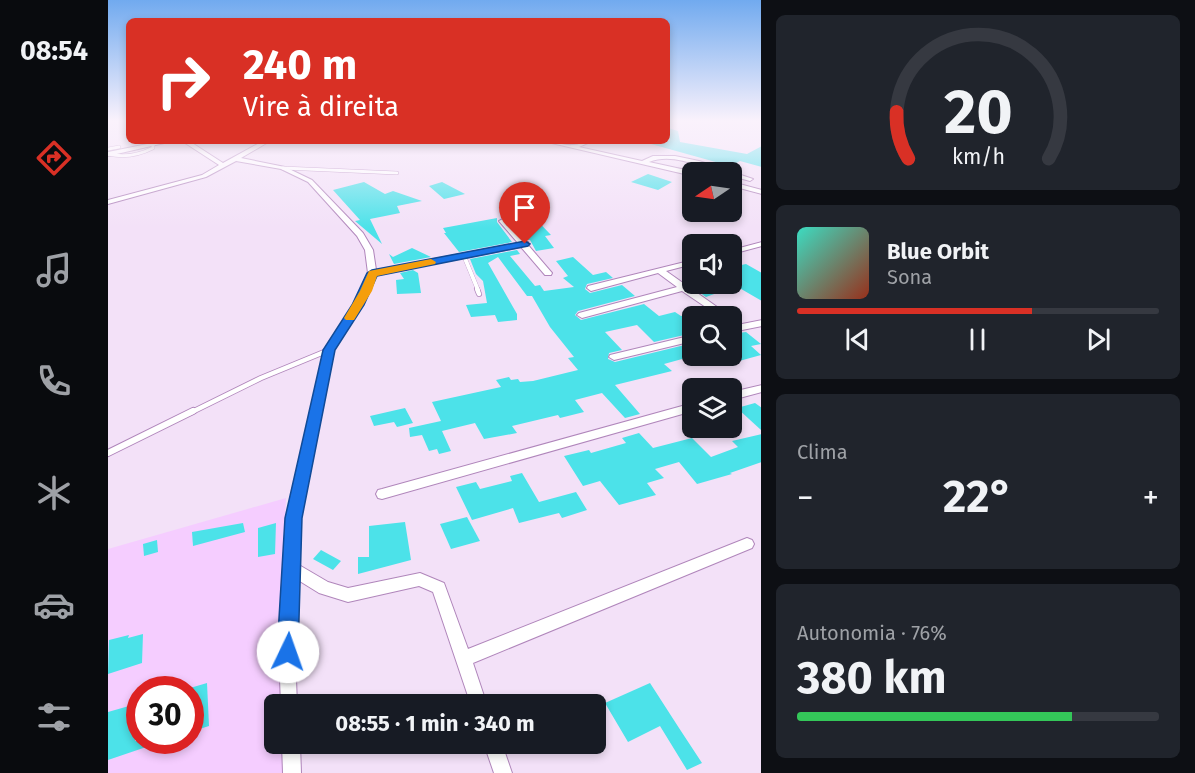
<!DOCTYPE html>
<html lang="pt">
<head>
<meta charset="utf-8">
<style>
	:root { --surface:#171b24; --page:#20242c; --text:#f1f3f6; --muted:#9ea1a6; --line:#363941; --accent:#d93025 }
	body { margin:0; font-family:"Fira Sans",sans-serif; background:var(--page); color:var(--text); height:100vh; display:flex; flex-direction:column; font-size:22px; white-space:nowrap }
	* { box-sizing:border-box; margin:0 }
	p { font-size:20px; color:var(--muted) }
	.icon { flex:none; width:33px; height:33px; fill:none; stroke:currentColor; stroke-width:2; stroke-linecap:round; stroke-linejoin:round }
	.map { position:relative; flex:1; overflow:hidden }
	.sheet { display:flex; flex-direction:column; gap:15px; padding:15px; background:#0d0f14; width:434px }
	.sheet>* { flex:none }
	.guide { position:absolute; left:18px; top:18px; width:544px; height:126px; border-radius:9px; box-shadow:0 3px 9px #0003; background:#d93025; color:#fff; overflow:hidden }
	.needle { width:39px; rotate:257deg }
	.tools { position:absolute; left:574px; top:162px; display:grid; gap:12px }
	.tools a { display:grid; place-items:center; width:60px; height:60px; border-radius:9px; background:var(--surface); box-shadow:0 3px 9px #0003; font-size:30px }
	.speed { position:absolute; left:18px; top:676px; display:flex; gap:12px; font-size:30px; font-weight:700; text-align:center }
	.speed>* { display:grid; place-content:center; width:78px; height:78px; border-radius:50%; background:var(--surface); box-shadow:0 3px 9px #0003; line-height:1 }
	.speed .limit { border:9px solid #d22; background:#fff; color:#111 }
	.pin { position:absolute; display:grid; place-items:center; width:51px; height:51px; color:#fff; margin:-62px -26px; border-radius:50% 50% 50% 0; rotate:-45deg; box-shadow:0 0 6px #0007 }
	.pin .icon { rotate:45deg }
	.me { position:absolute; width:66px; margin:-33px; rotate:3deg; stroke-linejoin:round; filter:drop-shadow(0 0 4px #0008) }
	.turn { display:flex; align-items:center; gap:21px; height:126px; padding:0 18px; font-size:27px }
	.turn .icon { width:78px; height:78px; stroke-width:2.5 }
	.turn b { display:block; font-size:42px; line-height:51px }
	.big { font-size:45px; font-weight:700; line-height:1.1 }
	.sheet .card { flex:1; display:flex; flex-direction:column; justify-content:center; gap:9px; min-width:0; padding:0 21px; border-radius:9px; background:var(--page) }
	.sheet .dial { align-items:center; gap:0 }
	.dial svg { height:156px; overflow:visible; fill:none; stroke:var(--line); stroke-width:7; stroke-linecap:round; text-anchor:middle }
	.dial text { fill:var(--text); stroke:none }
	.song { display:flex; align-items:center; gap:18px }
	.cover { width:72px; height:72px; border-radius:9px; background:linear-gradient(135deg,hsl(170 70% 55%),hsl(10 70% 35%)) }
	.played { height:6px; border-radius:3px; background:linear-gradient(90deg,var(--accent) 65%,var(--line) 65%) }
	.keys { display:flex; justify-content:space-around; direction:ltr }
	.heat { display:flex; justify-content:space-between; align-items:center; font-size:33px; direction:ltr }
	.charge { height:9px; border-radius:4px; background:linear-gradient(90deg,#34c759 76%,var(--line) 0) }
	.trip { position:absolute; left:156px; top:694px; width:342px; height:60px; border-radius:9px; background:var(--surface); box-shadow:0 3px 9px #0003; font-weight:700; line-height:60px; text-align:center }
	main { display:flex; flex:1; min-height:0 }
	.dock { display:flex; flex-direction:column; width:108px; justify-content:space-around; align-items:center; background:#090b0e; color:var(--muted) }
	.dock .icon { width:42px; height:42px }
	.dock .on { color:var(--accent) }
	.dock b { font-size:27px; color:var(--text) }
	.map>svg:first-child { display:block }
</style>
</head>
<body>
<main>
<nav class="dock">
<b>08:54</b>
<svg class="icon on" aria-label="directions" viewBox="0 0 24 24"><path d="M12 3l9 9-9 9-9-9zM9 14v-3h6M13 9l2 2-2 2"/></svg>
<svg class="icon" aria-label="music" viewBox="0 0 24 24"><path d="M9 18V5l10-2v13"/><circle cx="6" cy="18" r="3"/><circle cx="16" cy="16" r="3"/></svg>
<svg class="icon" aria-label="phone" viewBox="0 0 24 24"><path d="M5 4h4l2 5-3 2q2 4 5 5l2-3 5 2v4C11 20 4 13 5 4z"/></svg>
<svg class="icon" aria-label="climate" viewBox="0 0 24 24"><path d="M12 3v18M4 7l16 10M4 17L20 7"/></svg>
<svg class="icon" aria-label="car" viewBox="0 0 24 24"><path d="M5 17H2v-5l4-1 3-4h7l3 4 3 1v5h-3M9 17h6M6 11h13"/><circle cx="7" cy="17" r="2"/><circle cx="17" cy="17" r="2"/></svg>
<svg class="icon" aria-label="filters" viewBox="0 0 24 24"><path d="M4 7h16M4 17h16"/><circle cx="9" cy="7" r="2"/><circle cx="15" cy="17" r="2"/></svg>
</nav>
<div class="map">
<svg width="654" height="773" viewBox="0 0 654 773">
	<rect width="100%" height="100%" fill="#f3e1f8"/>
	<path fill="#f5cdff" fill-rule="evenodd" d="M178,498L172,648L173,705H166V744H174L175,773H0V549ZM32,690H82V741H32Z"/>
	<g fill="#4ce2e9">
		<path d="M560,128L570,131L572,142L639,154L654,146V167L632,161L622,166L543,144L560,141Z"/>
		<path d="M540,174L564,182L550,190L523,182Z"/>
		<path d="M256,182L277,194L285,191L314,201L289,206L292,213L262,219L274,244L247,221L252,220L225,190Z"/>
		<path d="M334,182L357,194L336,199L321,186Z"/>
		<path d="M420,211L443,235L437,236L446,248L428,251L422,240H418L399,217L409,216L406,213Z"/>
		<path d="M389,218V222L404,242L351,252L336,233H338L335,228Z"/>
		<path d="M304,248L323,257L286,264L281,254L285,257Z"/>
		<path d="M409,250L412,254L402,256L427,286L432,285L436,291L466,287L455,278L460,276L448,261L465,257L485,275L498,272L505,278L479,284L477,289L482,293L514,285L527,296L470,311L467,315L473,320L536,304L551,316L567,312L573,316L585,313V333L546,342L529,325L497,332L514,350L501,353L500,359L507,362L585,343V356L556,364L564,371L507,385L532,414L517,418L494,393L467,400L476,412L452,418L450,415L404,426L409,433L376,439L367,423L334,431L343,451L331,454L329,449L321,451L314,435L302,437L301,428L333,421L324,402L393,387L388,380L401,377L403,380L410,379L412,382L425,381L470,370L460,358L466,357L442,327L424,296H419L390,257L380,263L409,314V320L390,322L387,315L363,317L358,305L379,303L375,281L368,274L362,259Z"/>
		<path d="M638,264L654,273V301L628,286L598,297L580,284H624V267Z"/>
		<path d="M305,270L310,273L313,293L289,294L288,280L296,279L292,273Z"/>
		<path d="M638,332L653,344L643,346L653,355L624,363V334Z"/>
		<path d="M647,403L654,408V431L629,408Z"/>
		<path d="M297,408L305,423L289,427L286,422L266,426L262,416Z"/>
		<path d="M531,433L545,448L584,438L603,457L630,447L624,441L654,434V462L622,473L624,474L589,484L571,462L547,469L556,478L539,483L548,495L511,505L492,481L475,486L456,456L481,450L483,453L518,443L514,438Z"/>
		<path d="M414,473L431,502L468,492L479,510L454,518L451,513L411,523L405,508L364,520L348,487L368,482L372,489L404,481L402,476Z"/>
		<path d="M359,517L372,541L343,549L332,524Z"/>
		<path d="M297,522L303,560L250,574V557H261V526Z"/>
		<path d="M135,523L137,532L85,546L84,532Z"/>
		<path d="M168,523L167,554L150,557V528Z"/>
		<path d="M49,540L50,552L36,556L35,544Z"/>
		<path d="M213,550L233,561L225,570L205,559Z"/>
		<path d="M35,634L34,663L0,674L1,640L21,635L20,638Z"/>
		<path d="M99,683L101,726L82,732V688Z"/>
		<path d="M542,683L571,728L594,763L579,770L552,726L520,742L497,703Z"/>
		<path d="M28,704L27,741H49L50,743L0,760V712Z"/>
	</g>
	<g fill="none" stroke-linecap="round" stroke-linejoin="round">
		<g stroke="#b086bb" stroke-width="4">
			<g id="lane-far3">
				<path d="M0,149L11,147"/>
				<path d="M0,154C16,158 31,155 45,148V145"/>
				<path d="M175,168L289,173"/>
			</g>
		</g>
		<g stroke="#b086bb" stroke-width="4.5">
			<path id="lane-far2" d="M356,256L370,290"/>
		</g>
		<g stroke="#b086bb" stroke-width="6">
			<g id="lane-far1">
				<path d="M369,289L371,294"/>
				<path d="M82,413L153,378L221,350"/>
			</g>
		</g>
		<g stroke="#b086bb" stroke-width="8">
			<path id="lane" d="M0,453L85,411"/>
		</g>
		<g stroke="#b086bb" stroke-width="2">
			<g id="street">
				<path d="M54,141H65L0,156V152Z"/>
				<path d="M74,141H81L115,163L155,141H162L133,158L177,167L204,180L255,233L265,250L268,270L410,243L391,221L395,219H398L417,242H420V245L444,273L443,275H437L413,247L267,275L254,305L226,350L193,518L191,565L220,582L240,588L312,573L336,583L360,649L634,540L639,538L644,540L646,544L644,548L365,663L379,705H363L325,592L311,586L240,602L211,593L190,580L187,652L189,705H173L171,652L179,518L216,350L246,305L260,273L257,250L249,236L200,182L173,169L128,161L98,177L0,204V200L94,175L111,165Z"/>
				<path d="M435,141C445,141 456,146 465,145C471,145 477,141 484,141L471,147L534,161L545,156H567L591,161L645,179L642,181L624,176V172C596,172 569,151 541,162L587,172H585V176Z"/>
				<path d="M624,182L654,190V194L624,186Z"/>
				<path d="M654,242V246L624,254V250Z"/>
				<path d="M585,260V264L558,271L619,314L620,316H611L574,291L474,318L469,315L471,313L569,287L550,273L483,291L479,288L480,286Z"/>
				<path d="M654,320V326L624,332V326Z"/>
				<path d="M585,335V341L506,360L501,357L502,355Z"/>
				<path d="M654,385V392L624,400V392Z"/>
				<path d="M585,403V411L274,499L270,498L268,494L270,490L274,489Z"/>
				<path d="M174,744H192L193,773H175Z"/>
				<path d="M376,744H394L404,773H386Z"/>
			</g>
		</g>
		<use href="#lane-far3" stroke="#fff" stroke-width="3"/>
		<use href="#lane-far2" stroke="#fff" stroke-width="4"/>
		<use href="#lane-far1" stroke="#fff" stroke-width="4.5"/>
		<use href="#lane" stroke="#fff" stroke-width="6"/>
		<use href="#street" fill="#fff" fill-rule="evenodd"/>
	</g>
	<linearGradient id="sky" x2="0" y2="1"><stop stop-color="#71aaef"/><stop offset="0.53" stop-color="#faf2fc"/><stop offset="1" stop-color="#faf2fc" stop-opacity="0"/></linearGradient>
	<rect width="654" height="228" fill="url(#sky)"/>
	<path fill="#1a73e8" stroke="#114b97" stroke-width="1.5" d="M417,241L422,244L420,246L269,276L256,305L227,350L194,518L190,652L187,660L180,662L172,660L169,652L177,518L215,350L244,305L259,273L264,270Z"/>
	<path fill="#f59e0b" d="M323,259L328,262L327,264L269,276L264,291L246,320H238L236,318L252,291L261,271Z"/>
</svg>
<div class="tools">
<a><svg class="needle" viewBox="-14 -14 28 28"><path d="M0-13l5 13h-10z" fill="#e53935"/><path d="M0 13l5-13h-10z" fill="#9ea1a6"/></svg></a>
<a><svg class="icon" aria-label="sound" viewBox="0 0 24 24"><path d="M4 9h4l5-4v14l-5-4H4zM17 9q2 3 0 6"/></svg></a>
<a><svg class="icon" aria-label="search" viewBox="0 0 24 24"><circle cx="10" cy="10" r="6"/><path d="M15 15l6 6"/></svg></a>
<a><svg class="icon" aria-label="layers" viewBox="0 0 24 24"><path d="M12 4l9 5-9 5-9-5zM3 14l9 5 9-5"/></svg></a>
</div>
<div class="speed"><div class="limit">30</div></div>
<div class="pin" style="left:417px;top:244px;background:#d93025"><svg class="icon" aria-label="arrive" viewBox="0 0 24 24"><path d="M6 21V4h12l-3 4 3 4H6"/></svg></div>
<svg class="me" style="left:180px;top:652px" viewBox="-20 -20 40 40"><circle r="19" fill="#fff"/><path d="M0-13L10 11 0 6-10 11z" fill="#1a73e8"/></svg>
<div class="trip">08:55 · 1 min · 340 m</div>
<div class="guide">
<div class="turn"><svg class="icon" aria-label="right" viewBox="0 0 24 24"><path d="M7 20v-9h11M14 6l5 5-5 5"/></svg><div><b>240 m</b>Vire à direita</div></div>
</div>
</div>
<section class="sheet">
<div class="card dial"><svg viewBox="0 0 100 80">
<path d="M14 69A42 42 0 1 1 86 69"/>
<path d="M14 69A42 42 0 0 1 8 45" stroke="#d93025"/>
<text x="50" y="56" font-size="32" font-weight="700">20</text>
<text x="50" y="72" font-size="11">km/h</text>
</svg></div>
<div class="card">
<div class="song"><i class="cover"></i><div><b>Blue Orbit</b><p>Sona</p></div></div>
<div class="played"></div>
<div class="keys"><svg class="icon" aria-label="previous" viewBox="0 0 24 24"><path d="M18 5L8 12l10 7zM5 5v14"/></svg><svg class="icon" aria-label="pause" viewBox="0 0 24 24"><path d="M8 5v14M16 5v14"/></svg><svg class="icon" aria-label="next" viewBox="0 0 24 24"><path d="M6 5l10 7-10 7zM19 5v14"/></svg></div>
</div>
<div class="card"><p>Clima</p>
<div class="heat"><a>−</a><b class="big">22°</b><a>+</a></div>
</div>
<div class="card"><p>Autonomia · 76%</p><b class="big">380 km</b><div class="charge"></div></div>
</section>
</main>
</body>
</html>
